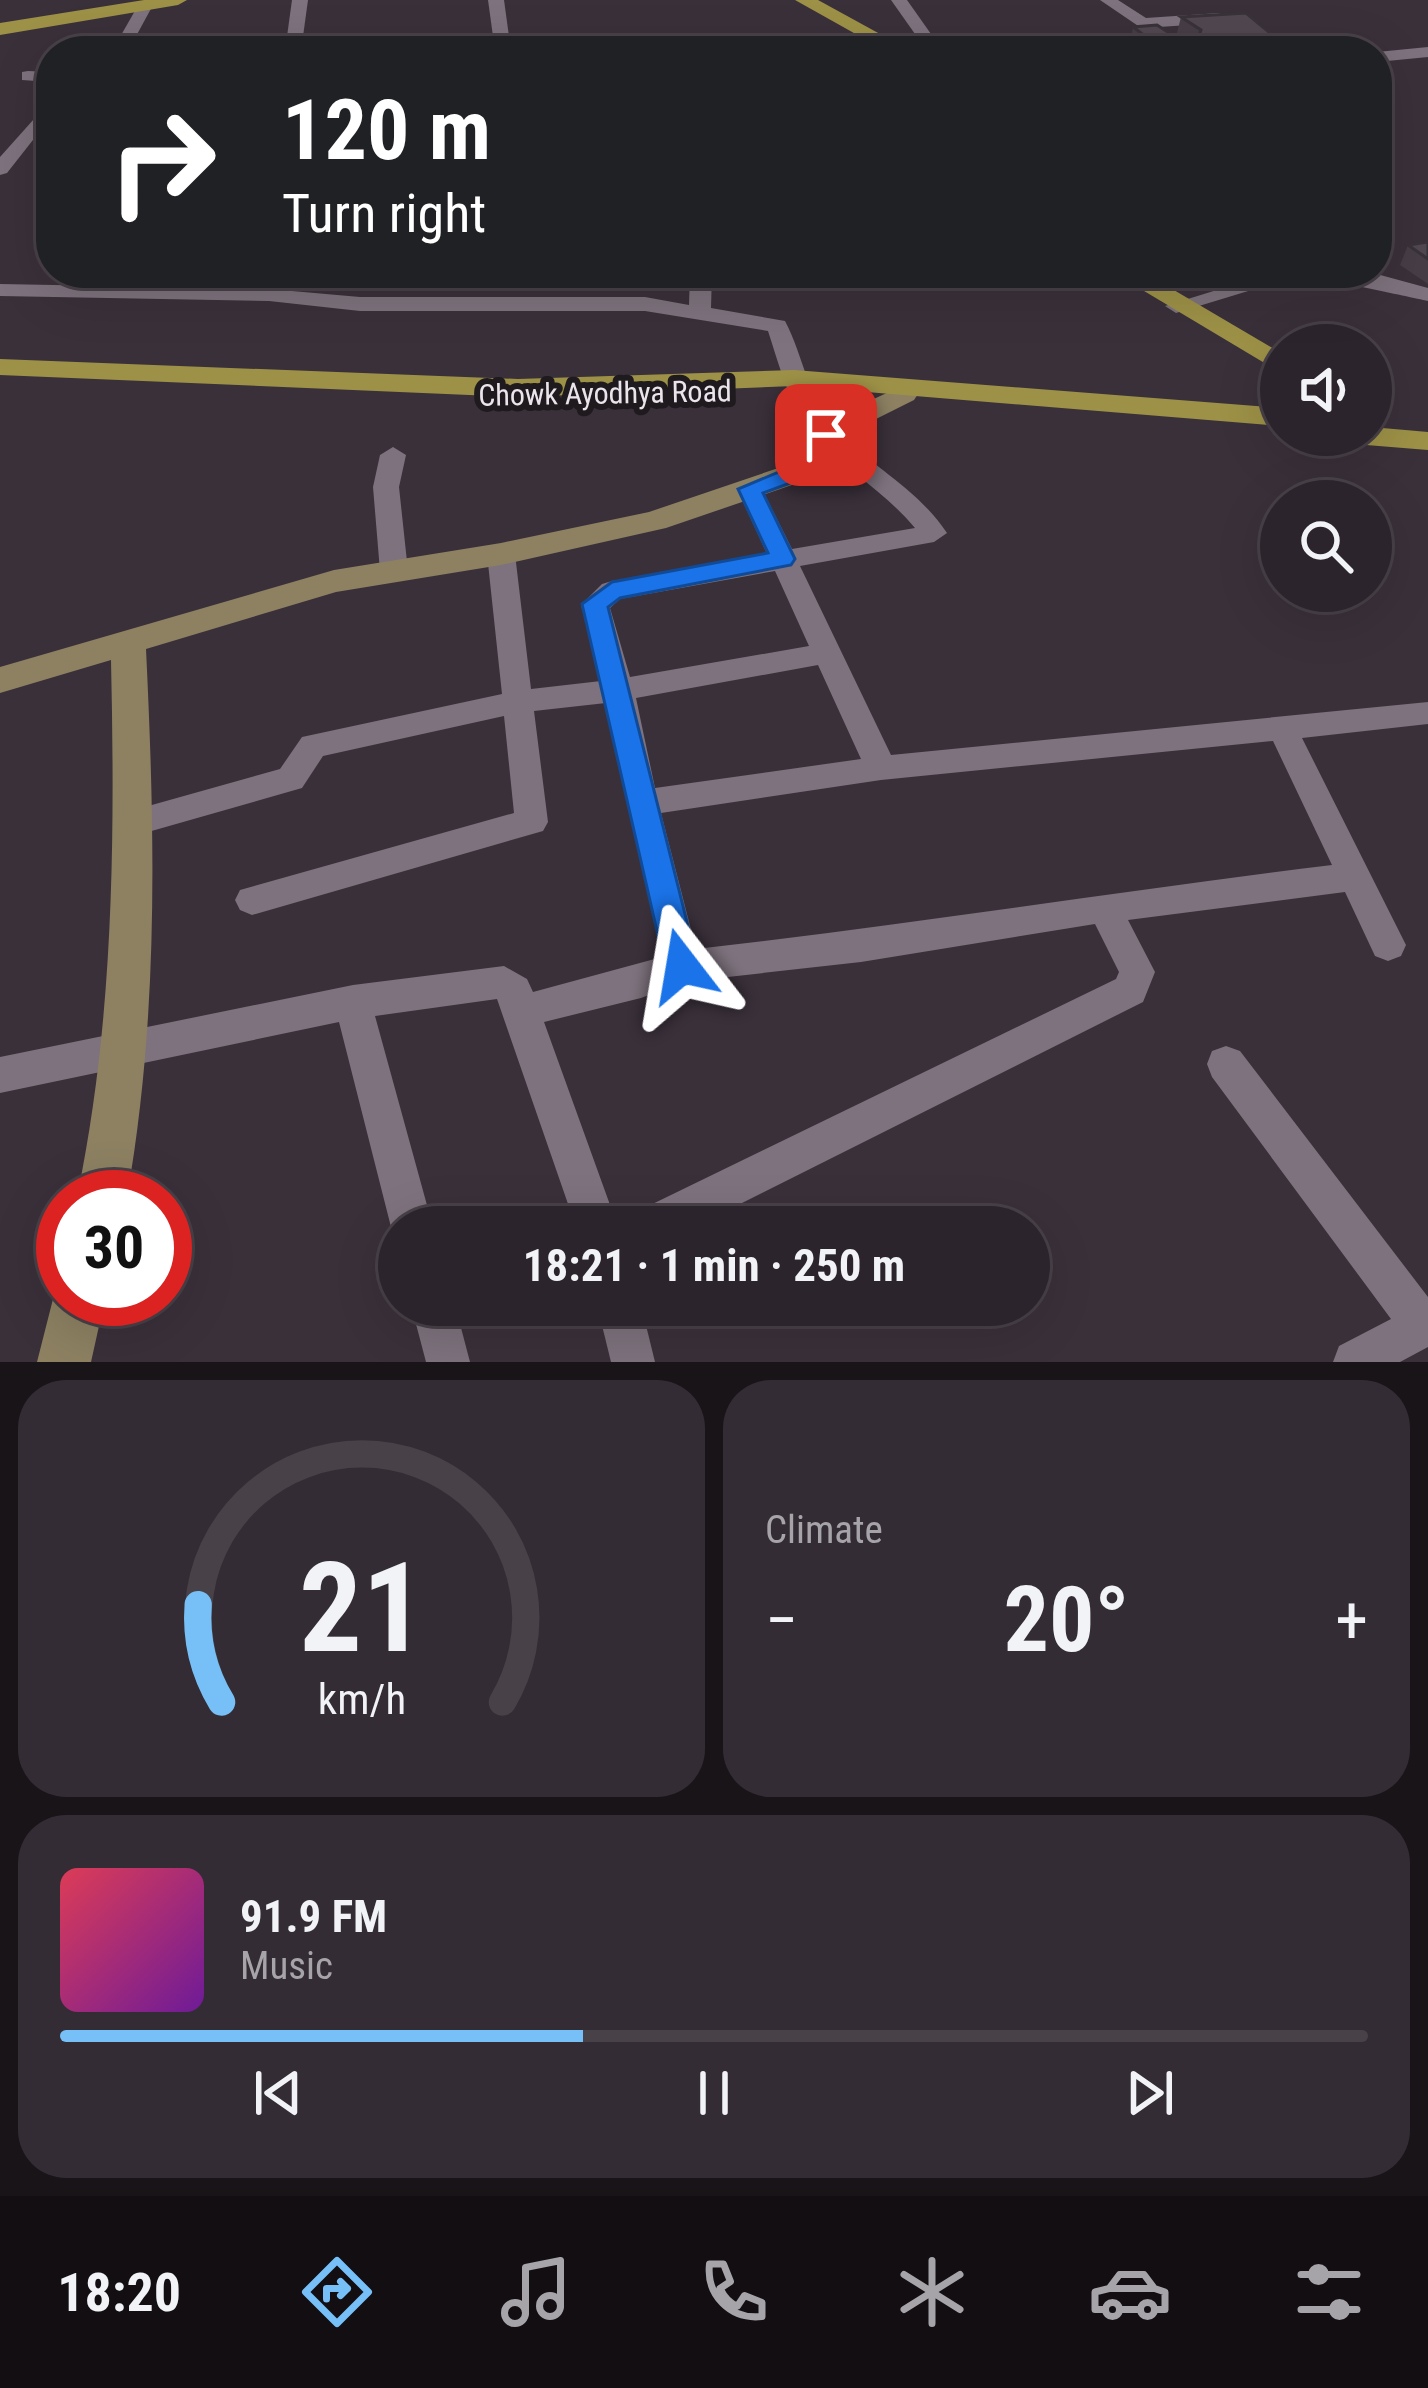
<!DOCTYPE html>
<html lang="en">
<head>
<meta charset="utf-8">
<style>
	:root { --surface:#2c242c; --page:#342c34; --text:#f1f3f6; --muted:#a6a4a9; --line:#484148; --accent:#76c0f7 }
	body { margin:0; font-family:"Roboto Condensed",sans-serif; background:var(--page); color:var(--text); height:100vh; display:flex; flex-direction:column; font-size:45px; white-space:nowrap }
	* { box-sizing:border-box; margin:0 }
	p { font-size:39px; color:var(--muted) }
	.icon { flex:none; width:66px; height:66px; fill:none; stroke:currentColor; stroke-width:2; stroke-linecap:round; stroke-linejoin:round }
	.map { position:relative; height:1362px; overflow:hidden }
	.drawer { display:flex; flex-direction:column; gap:18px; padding:18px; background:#181418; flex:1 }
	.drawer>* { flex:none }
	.banner { position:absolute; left:36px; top:36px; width:1356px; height:252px; border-radius:48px; box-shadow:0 12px 48px #0002,0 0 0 3px var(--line); background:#202124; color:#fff; overflow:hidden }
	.controls { position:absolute; left:1260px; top:324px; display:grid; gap:24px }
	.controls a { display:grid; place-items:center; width:132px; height:132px; border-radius:50%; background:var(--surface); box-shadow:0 12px 48px #0002,0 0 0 3px var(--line); font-size:60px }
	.speed { position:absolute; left:36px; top:1170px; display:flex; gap:24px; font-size:60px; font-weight:700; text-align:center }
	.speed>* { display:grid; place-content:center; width:156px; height:156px; border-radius:50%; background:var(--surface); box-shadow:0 12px 48px #0002,0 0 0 3px var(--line); line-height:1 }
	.speed .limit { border:18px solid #d22; background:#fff; color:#111 }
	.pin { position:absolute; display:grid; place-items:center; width:102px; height:102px; color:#fff; margin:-51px; border-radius:24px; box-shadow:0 6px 18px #0006 }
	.me { position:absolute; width:132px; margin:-66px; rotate:346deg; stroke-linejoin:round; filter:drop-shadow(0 0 9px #0008) }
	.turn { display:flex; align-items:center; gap:42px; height:252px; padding:0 48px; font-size:54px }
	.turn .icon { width:156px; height:156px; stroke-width:2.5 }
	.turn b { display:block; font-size:84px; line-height:102px }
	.big { font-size:90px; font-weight:700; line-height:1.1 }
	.drawer .card { flex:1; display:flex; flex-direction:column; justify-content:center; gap:18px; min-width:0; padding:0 42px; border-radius:48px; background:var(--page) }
	.drawer .dial { align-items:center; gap:0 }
	.dial svg { height:312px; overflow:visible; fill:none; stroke:var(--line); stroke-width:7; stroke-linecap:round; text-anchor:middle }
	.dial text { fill:var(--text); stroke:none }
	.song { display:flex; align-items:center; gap:36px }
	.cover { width:144px; height:144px; border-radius:18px; background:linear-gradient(135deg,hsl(350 70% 55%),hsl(280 70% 35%)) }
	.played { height:12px; border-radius:6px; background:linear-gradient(90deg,var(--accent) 40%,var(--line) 40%) }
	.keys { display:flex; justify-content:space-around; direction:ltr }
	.heat { display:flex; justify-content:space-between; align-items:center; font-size:66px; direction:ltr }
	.drawer .tiles { flex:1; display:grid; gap:18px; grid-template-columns:1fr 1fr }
	.card:last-child { grid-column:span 2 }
	.trip { position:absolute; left:378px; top:1206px; width:672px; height:120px; border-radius:60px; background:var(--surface); box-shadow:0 12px 48px #0002,0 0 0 3px var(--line); font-weight:700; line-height:120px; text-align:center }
	.dock { display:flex; height:192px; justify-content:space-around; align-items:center; background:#120e12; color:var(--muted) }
	.dock .icon { width:84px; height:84px }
	.dock .current { color:var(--accent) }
	.dock b { font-size:54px; color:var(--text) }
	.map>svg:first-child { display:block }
</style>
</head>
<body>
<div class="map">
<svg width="1428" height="1362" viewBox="0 0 1428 1362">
	<rect width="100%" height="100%" fill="#3a303a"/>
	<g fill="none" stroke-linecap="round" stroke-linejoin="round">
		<g fill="#7d727d" fill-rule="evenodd">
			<path d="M292,0H308L301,51H285Z"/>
			<path d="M488,0H504L511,51H495Z"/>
			<path d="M891,0H907L943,51H927Z"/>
			<path d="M1100,0H1118L1146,18L1219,13L1227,18L1219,23L1159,27L1194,51H1175Z"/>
			<path d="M140,2L153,5L128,51H112Z"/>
			<path d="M1428,47V57L1377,62V52Z"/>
			<path d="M28,71L51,72V82L22,80V72Z"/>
			<path d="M51,100V117L7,173L0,175V157Z"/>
			<path d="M369,273H391L379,281Z"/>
			<path d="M690,273H712L711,308L785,321C804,357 808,400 837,431C873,468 916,487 947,533L934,542L800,566L891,755L1428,702V724L1302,738L1406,945L1401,956L1388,961L1375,956L1345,892L1128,920L1155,972L1143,1002L694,1227H630L636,1212L1116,979L1119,972L1095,924L861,962L683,982L641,998L544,1022L618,1227H576L497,999L375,1016L433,1227H399V1243L391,1227L339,1022L0,1093V1057L353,985L504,966L527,979L533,992L662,957L606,703L534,711L548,822L543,831L252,915L240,910L235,900L240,890L514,813L504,716L323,756L302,788L134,836L122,832L117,823L122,814L134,810L280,769L302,737L502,694L487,554L491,548H511L515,554L531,689L601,681L581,605L602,584L612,581L767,554L737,489L741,483H759L792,549L915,528C884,491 848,472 818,440C791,411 780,368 768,331L645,311H360L269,301L0,296V284L269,289L360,297H645L689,305ZM775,571L809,646L630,677L610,608L620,599ZM818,665L861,759L655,788L636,698ZM1273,741L1332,865C1120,891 908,925 696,949L661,813L881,780Z"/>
			<path d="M1272,273H1307L1176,313L1165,306Z"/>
			<path d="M1312,273H1373L1428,288V301C1407,296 1322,280 1312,273Z"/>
			<path d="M393,447L406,455L399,487L408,571L394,580L380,571L373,487L380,455Z"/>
			<path d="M1226,1046L1240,1051L1428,1297V1347L1400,1362H1333L1339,1346L1391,1319L1212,1077L1207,1064L1212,1051Z"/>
			<path d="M411,1305H455L470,1362H426Z"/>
			<path d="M597,1305H641L655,1362H611Z"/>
		</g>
		<g fill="#8d8162" fill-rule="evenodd">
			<path d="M904,385L914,388L918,394L914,400L858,428L837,447L818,476L666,528L501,565L336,592L146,649C155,834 159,1014 127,1197H77C114,1019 115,841 111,660L0,693V667L334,570L501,543L649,512L796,462L837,416Z"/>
			<path d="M63,1280V1299H105L91,1362H37L53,1299Z"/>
		</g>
		<g fill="#9d9147" fill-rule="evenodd">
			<path d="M144,0H187L178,5L0,35V23Z"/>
			<path d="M795,0H818L911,51H886Z"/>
			<path d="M1114,273H1145L1281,353V373Z"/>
			<path d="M0,359L518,379L794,370L1281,408V426L794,386L518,397L0,375Z"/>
			<path d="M1371,427L1428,432V450L1354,444L1339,435H1371Z"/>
		</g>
	</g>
	<g fill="#463d46">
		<path d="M1181,17L1281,42L1278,51H1139L1130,44L1133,27L1184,38L1177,33Z"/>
		<path d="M1428,242V284L1400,265L1408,245Z"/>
	</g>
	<path fill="#393239" d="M1386,171L1379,189H1377V172Z"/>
	<g fill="#514751" stroke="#393239" stroke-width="3">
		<path d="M1246,13L1281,42L1165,51L1133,27L1157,25L1177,38L1198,39L1201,30L1181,17Z"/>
		<path d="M1428,242V259L1408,245Z"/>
	</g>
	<path fill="#1a73e8" stroke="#114b97" stroke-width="3" d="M826,428L838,435L815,474L763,493L795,559L791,565L620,598L608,607L698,966L694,977L682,981L670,977L665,966L582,604L612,582L768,553L738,489L798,464L819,430Z"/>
	<g text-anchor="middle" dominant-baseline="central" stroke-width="12" stroke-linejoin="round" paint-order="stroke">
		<g font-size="30" fill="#ebe5eb" stroke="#1e1a1e">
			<text transform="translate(605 393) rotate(-1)">Chowk Ayodhya Road</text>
		</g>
	</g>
</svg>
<div class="controls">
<a><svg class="icon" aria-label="sound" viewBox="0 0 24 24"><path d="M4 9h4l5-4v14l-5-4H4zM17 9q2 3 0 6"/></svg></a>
<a><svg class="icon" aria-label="search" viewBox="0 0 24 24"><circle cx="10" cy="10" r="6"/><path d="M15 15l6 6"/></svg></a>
</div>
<div class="speed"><div class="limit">30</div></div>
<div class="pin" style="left:826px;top:435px;background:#d93025"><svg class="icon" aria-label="arrive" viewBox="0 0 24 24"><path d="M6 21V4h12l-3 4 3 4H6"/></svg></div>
<svg class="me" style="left:682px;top:966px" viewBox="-20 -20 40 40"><path d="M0-17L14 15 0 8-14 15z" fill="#1a73e8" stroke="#fff" stroke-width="4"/></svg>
<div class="trip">18:21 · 1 min · 250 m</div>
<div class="banner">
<div class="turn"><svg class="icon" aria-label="right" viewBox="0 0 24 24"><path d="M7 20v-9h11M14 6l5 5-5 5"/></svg><div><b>120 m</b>Turn right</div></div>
</div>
</div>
<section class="drawer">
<div class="tiles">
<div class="card dial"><svg viewBox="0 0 100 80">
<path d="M14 69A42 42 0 1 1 86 69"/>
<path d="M14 69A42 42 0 0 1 8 44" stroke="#76c0f7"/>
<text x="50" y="56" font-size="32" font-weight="700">21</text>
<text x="50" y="72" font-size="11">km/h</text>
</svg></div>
<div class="card"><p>Climate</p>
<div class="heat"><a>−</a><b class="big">20°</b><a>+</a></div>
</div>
<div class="card">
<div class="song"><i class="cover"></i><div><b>91.9 FM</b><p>Music</p></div></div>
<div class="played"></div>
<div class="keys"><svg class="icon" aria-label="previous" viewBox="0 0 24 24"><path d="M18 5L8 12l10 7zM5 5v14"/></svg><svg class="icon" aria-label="pause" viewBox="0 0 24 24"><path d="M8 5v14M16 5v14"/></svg><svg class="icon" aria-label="next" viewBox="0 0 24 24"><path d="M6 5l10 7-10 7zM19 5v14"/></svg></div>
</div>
</div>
</section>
<nav class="dock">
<b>18:20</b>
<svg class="icon current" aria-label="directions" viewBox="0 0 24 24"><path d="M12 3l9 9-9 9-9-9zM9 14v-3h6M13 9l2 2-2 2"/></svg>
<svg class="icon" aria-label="music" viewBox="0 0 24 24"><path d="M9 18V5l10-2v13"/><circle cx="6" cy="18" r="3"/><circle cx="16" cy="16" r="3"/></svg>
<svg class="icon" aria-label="phone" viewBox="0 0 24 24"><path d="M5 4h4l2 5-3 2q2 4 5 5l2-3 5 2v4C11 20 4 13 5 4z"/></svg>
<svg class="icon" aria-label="climate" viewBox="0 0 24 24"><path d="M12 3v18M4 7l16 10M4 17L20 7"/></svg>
<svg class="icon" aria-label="car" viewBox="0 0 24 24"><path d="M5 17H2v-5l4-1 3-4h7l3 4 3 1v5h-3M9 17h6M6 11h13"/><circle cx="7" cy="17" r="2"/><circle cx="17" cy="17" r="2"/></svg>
<svg class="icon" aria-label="filters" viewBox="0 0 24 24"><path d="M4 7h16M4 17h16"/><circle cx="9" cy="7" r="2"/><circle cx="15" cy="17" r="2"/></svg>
</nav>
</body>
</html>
